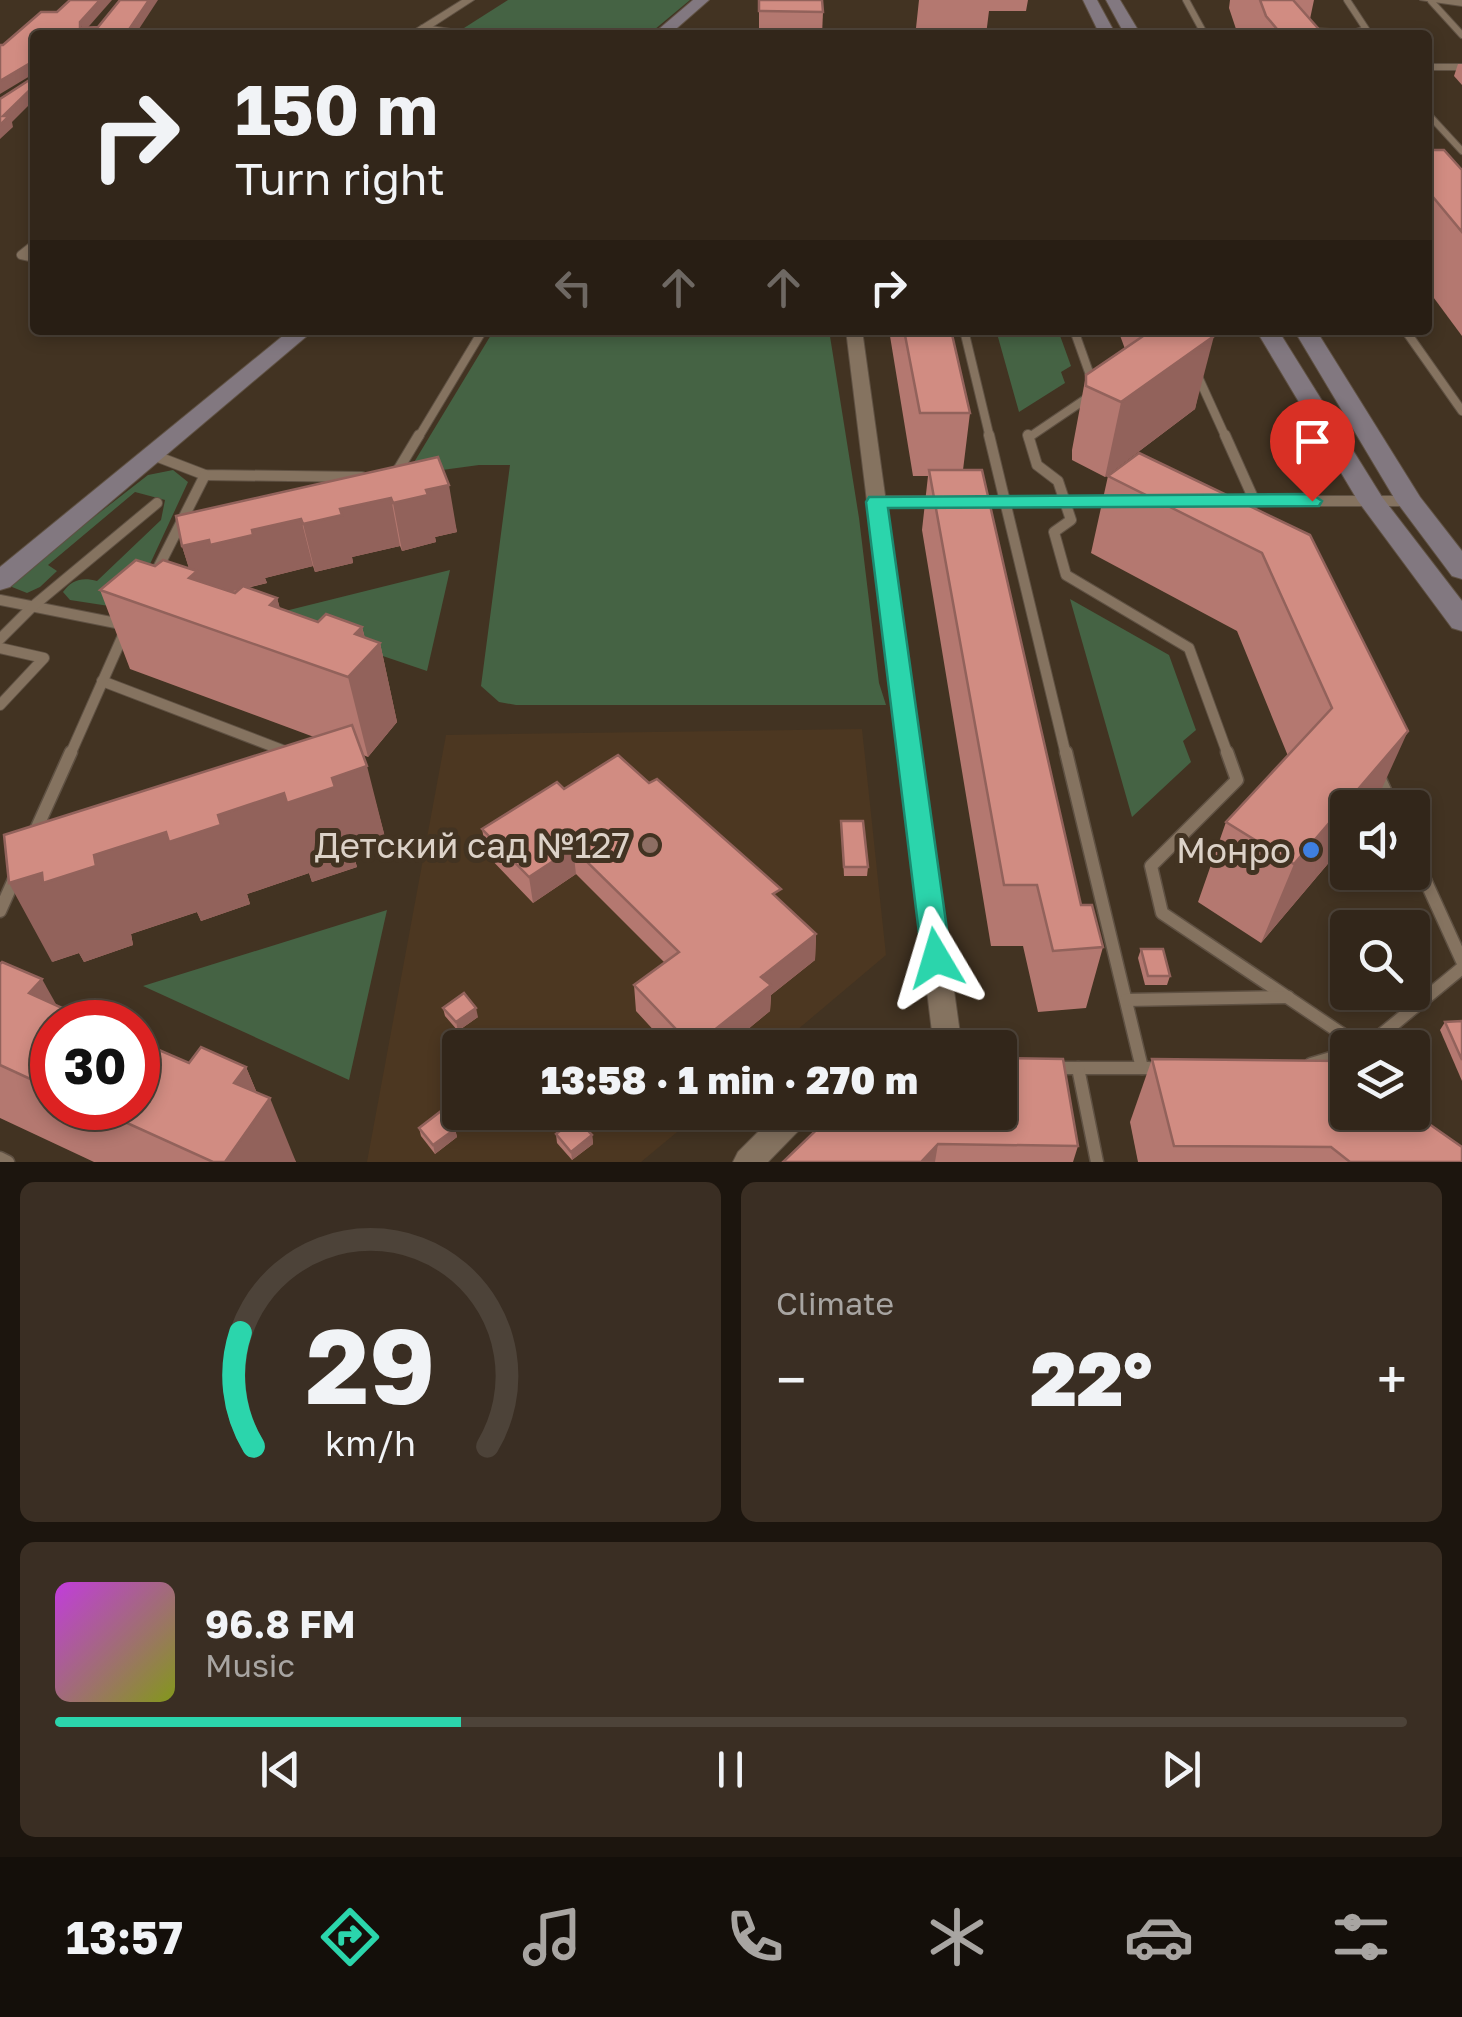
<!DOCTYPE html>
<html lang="en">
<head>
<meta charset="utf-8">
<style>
	:root { --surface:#32261a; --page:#3a2e23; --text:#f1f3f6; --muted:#a8a5a2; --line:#4d4339; --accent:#2bd5ac }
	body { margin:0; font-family:"Golos Text",sans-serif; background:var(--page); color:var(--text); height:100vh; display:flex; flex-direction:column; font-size:38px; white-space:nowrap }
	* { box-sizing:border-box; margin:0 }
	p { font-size:32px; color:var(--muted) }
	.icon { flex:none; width:55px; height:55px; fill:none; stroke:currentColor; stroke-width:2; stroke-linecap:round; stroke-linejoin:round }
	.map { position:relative; height:1162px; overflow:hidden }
	.drawer { display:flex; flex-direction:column; gap:20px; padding:20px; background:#1c150e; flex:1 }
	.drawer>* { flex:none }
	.guide { position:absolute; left:30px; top:30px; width:1402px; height:305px; border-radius:10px; box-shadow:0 5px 15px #0003,0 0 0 2px var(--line); background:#32261a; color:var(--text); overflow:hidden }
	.tools { position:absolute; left:1330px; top:790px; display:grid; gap:20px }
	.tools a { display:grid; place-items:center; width:100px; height:100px; border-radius:10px; background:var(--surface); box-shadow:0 5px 15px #0003,0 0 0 2px var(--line); font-size:50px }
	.speed { position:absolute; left:30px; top:1000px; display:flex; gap:20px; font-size:50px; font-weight:700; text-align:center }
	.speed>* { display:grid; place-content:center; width:130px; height:130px; border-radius:50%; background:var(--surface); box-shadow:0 5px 15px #0003,0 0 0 2px var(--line); line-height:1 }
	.speed .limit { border:15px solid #d22; background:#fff; color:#111 }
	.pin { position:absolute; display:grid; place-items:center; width:85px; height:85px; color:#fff; margin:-102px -42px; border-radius:50% 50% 50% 0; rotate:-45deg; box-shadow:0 0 10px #0007 }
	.pin .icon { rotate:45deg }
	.me { position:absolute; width:110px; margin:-55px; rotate:353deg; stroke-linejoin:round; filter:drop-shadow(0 0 8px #0008) }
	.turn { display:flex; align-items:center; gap:35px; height:210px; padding:0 40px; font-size:45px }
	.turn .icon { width:130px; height:130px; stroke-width:2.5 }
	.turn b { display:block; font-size:70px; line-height:85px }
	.lanes { display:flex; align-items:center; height:95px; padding:0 40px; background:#0003; justify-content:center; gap:50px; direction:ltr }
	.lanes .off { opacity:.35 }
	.big { font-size:75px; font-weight:800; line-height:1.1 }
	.drawer .tile { flex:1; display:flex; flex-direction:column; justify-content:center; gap:15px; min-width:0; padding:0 35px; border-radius:15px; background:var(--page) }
	.drawer .dial { align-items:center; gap:0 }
	.dial svg { height:260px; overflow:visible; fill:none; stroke:var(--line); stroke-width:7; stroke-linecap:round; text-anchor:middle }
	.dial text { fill:var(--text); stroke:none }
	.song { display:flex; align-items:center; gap:30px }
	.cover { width:120px; height:120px; border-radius:15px; background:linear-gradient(135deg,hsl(290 70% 55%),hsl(70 70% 35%)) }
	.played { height:10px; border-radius:5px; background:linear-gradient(90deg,var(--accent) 30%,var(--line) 30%) }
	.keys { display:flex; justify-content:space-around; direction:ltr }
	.heat { display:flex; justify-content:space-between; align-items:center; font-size:55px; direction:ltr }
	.drawer .tiles { flex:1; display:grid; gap:20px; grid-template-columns:1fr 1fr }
	.tile:last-child { grid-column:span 2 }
	.trip { position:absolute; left:442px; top:1030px; width:575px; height:100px; border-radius:10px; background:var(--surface); box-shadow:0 5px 15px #0003,0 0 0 2px var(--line); font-weight:800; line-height:100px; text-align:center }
	.menu { display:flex; height:160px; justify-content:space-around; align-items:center; background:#140f0a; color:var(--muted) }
	.menu .icon { width:70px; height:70px }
	.menu .selected { color:var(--accent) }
	.menu b { font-size:45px; color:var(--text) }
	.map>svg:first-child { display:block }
</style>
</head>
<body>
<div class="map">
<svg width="1462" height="1162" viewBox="0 0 1462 1162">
	<rect width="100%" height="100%" fill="#423322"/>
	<path fill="#4c3721" d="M862,729L886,955L777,1047L460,1048V1112L700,1113L641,1162H367L446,735Z"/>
	<g fill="#456344">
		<path d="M508,0H690L648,35H453Z"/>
		<path d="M494,330H829L859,518L879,683L886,705H516L499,702L481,686L510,465H479L420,473L413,464Z"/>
		<path d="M996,330H1058L1071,366L1061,372L1065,383L1019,412Z"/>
		<path d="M173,470L188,482L138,590L109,606L70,600L63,592C72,579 83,577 97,581L161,520L165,500L135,492L48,565L57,571L40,587L27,593L12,587L13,580L148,475Z"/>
		<path d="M450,570L427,671L265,616Z"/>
		<path d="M1070,599L1169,655L1196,730L1183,741L1191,762L1132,817Z"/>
		<path d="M387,910L349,1080L143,986Z"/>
	</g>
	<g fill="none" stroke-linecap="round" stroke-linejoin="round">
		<g stroke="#5f5143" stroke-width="8">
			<g id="service-far3">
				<path d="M1186,0L1205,35"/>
				<path d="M1431,1L1462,35"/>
				<path d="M423,28L457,33"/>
				<path d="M1308,31L1353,33L1366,29L1347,0"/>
				<path d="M1428,67H1462"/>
				<path d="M1428,114L1462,151"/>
			</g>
		</g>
		<g stroke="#5f5143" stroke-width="10">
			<g id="service-far2">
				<path d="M35,244L21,255L35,258"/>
				<path d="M964,330L990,438"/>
				<path d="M1405,330L1462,411"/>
				<path d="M1196,372L1226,438"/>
				<path d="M418,438L483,330"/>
				<path d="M1028,438L1096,392L1074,330"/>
			</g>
		</g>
		<g stroke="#5f5143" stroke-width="12">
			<g id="service-far1">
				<path d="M989,435L1066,755"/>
				<path d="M1028,435L1037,465L1058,481L1071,520L1054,532L1066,575L1189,648L1228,755"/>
				<path d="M1225,435L1255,502"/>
				<path d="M153,455L205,475L362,477"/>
				<path d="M395,475L419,435"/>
				<path d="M877,501H936"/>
				<path d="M978,501H1116"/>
				<path d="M1228,501H1406"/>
				<path d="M157,570L205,475"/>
				<path d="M0,600L121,624"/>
				<path d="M0,639L32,607L157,503"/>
				<path d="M0,648L44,658L0,705"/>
				<path d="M102,681L290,753"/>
				<path d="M70,755L124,633"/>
			</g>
		</g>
		<g stroke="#5f5143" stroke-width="15">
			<g id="service">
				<path d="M1066,752L1142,1068"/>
				<path d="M1227,752L1237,780L1151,866L1162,913L1363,1048"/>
				<path d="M1379,777L1393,808"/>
				<path d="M35,832L71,752"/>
				<path d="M1412,851L1462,961"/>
				<path d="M0,911L16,875"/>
				<path d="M1126,1000L1288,997"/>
				<path d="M1365,1048L1462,968"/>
				<path d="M1311,1064L1348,1053"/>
				<path d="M1051,1068H1149"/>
				<path d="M1078,1068L1097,1162"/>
				<path d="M0,1158L8,1162"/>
			</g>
		</g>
		<g stroke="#5f5143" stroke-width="2">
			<g id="minor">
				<path d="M462,0H474L420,35H406Z"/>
				<path d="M1420,0H1462V6Z"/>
				<path d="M846,330H862L962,1048H934Z"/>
				<path d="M778,1112H812L808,1121L768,1162H733L738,1152Z"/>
			</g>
		</g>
		<g stroke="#5f5143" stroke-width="2">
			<g id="secondary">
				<path d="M693,0H709L669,35H652Z"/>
				<path d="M1083,0H1097L1116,35H1100Z"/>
				<path d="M1106,0H1120L1141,35H1125Z"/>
				<path d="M290,330H314L10,587L0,590V567Z"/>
				<path d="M1256,330H1278L1382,497L1462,601V631L1452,628L1358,501Z"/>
				<path d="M1294,330H1316L1420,497L1462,551V579L1452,576L1396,501Z"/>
			</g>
		</g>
		<use href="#service-far3" stroke="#857360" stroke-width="6"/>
		<use href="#service-far2" stroke="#857360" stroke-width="8"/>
		<use href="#service-far1" stroke="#857360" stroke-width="10"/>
		<use href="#service" stroke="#857360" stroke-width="12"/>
		<use href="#minor" fill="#857360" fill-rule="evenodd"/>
		<use href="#secondary" fill="#827880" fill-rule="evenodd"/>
	</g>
	<g fill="#b47870" fill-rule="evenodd">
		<path d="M759,0L823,12L822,35H759Z"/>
		<path d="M919,0H1028L1026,11H989L986,35H918L916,28Z"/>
		<path d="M1230,0H1314L1310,19L1324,35H1238L1229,8Z"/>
		<path d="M1458,64H1462V85L1454,76Z"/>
		<path d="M1428,150L1462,170V336L1428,290Z"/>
		<path d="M889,330H951L970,413L963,470L1081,905L1103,947L1086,1008L1038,1012L1023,946H991L922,530L928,476H913Z"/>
		<path d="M1118,330H1211L1195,409L1105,477L1072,460V450L1086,375L1125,349Z"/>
		<path d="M438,457L457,532L435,537L436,542L402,551L400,546L352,557L353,563L315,572L313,566L265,578L267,583L247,588L277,598L280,609L318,622L362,627L365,638L380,643L397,722L368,757L363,755L387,845L354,857L357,867L312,882L309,873L247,894L250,904L201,921L197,912L131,934L133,945L84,962L79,953L52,962L314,737L130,669L100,590L155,566L189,568L182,546Z"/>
		<path d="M1108,476L1310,535L1348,808V840L1261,943L1198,902L1226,822L1288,756L1237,631L1091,553Z"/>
		<path d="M564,789L780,901L816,934L815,960L771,995L770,1011L725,1048H670L636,1011L634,985L665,963L576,874L533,903L487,855L482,829Z"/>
		<path d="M841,821L868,867L867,876H844Z"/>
		<path d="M1141,949L1170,976L1167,985H1145L1138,958Z"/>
		<path d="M0,964L56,1006L189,1063L246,1067L257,1093L296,1162H94L0,1118ZM52,1022L138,1108H52Z"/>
		<path d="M443,1008L478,1017L458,1031L445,1016Z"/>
		<path d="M1462,1021V1081L1440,1030L1445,1022Z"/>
		<path d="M1152,1059L1462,1162H1138L1130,1122Z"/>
		<path d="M835,1112L1078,1146L1073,1162H783Z"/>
		<path d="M419,1128L455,1129L457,1137L435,1154L421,1136Z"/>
		<path d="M556,1134L592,1135L593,1144L572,1160L557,1143Z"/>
	</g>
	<g fill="#92625b">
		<path d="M100,0H112L83,33L80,22Z"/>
		<path d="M149,0H158L135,35H129L128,31Z"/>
		<path d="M32,62L35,73L0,94V81Z"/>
		<path d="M35,85V99L12,122L13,127L0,139V125L3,116Z"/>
		<path d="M1214,336L1195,409L1105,477L1121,402Z"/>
		<path d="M449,485L457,532L435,537L436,542L402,551L393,503L426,490Z"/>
		<path d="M391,498L400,546L352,557L353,563L315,572L303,524L340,509Z"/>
		<path d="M301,519L313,566L265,578L267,583L225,593L223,588L204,593L189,578L191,575L182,546Z"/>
		<path d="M277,598L294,658L270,605Z"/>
		<path d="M362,627L369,655L380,643L397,722L368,757L348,677L355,634Z"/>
		<path d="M1408,731L1373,808H1348V840L1261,943L1294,864Z"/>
		<path d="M367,766L387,845L354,857L357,867L312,882L309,873L247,894L250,904L201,921L197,912L131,934L133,945L84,962L79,953L52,962L9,883Z"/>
		<path d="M573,848L576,874L533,903L529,877Z"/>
		<path d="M816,934L815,960L771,995L770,1011L725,1048H693L761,977Z"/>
		<path d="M42,979L66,1022L29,993Z"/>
		<path d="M476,1008L478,1017L458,1031L456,1022Z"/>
		<path d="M141,1022L179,1099L138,1055V1026Z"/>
		<path d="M246,1067L263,1108L270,1098L296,1162H225L234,1083Z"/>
		<path d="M455,1129L457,1137L435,1154L433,1145Z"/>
		<path d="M592,1135L593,1144L572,1160L571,1152Z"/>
		<path d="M938,1144L935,1162H921Z"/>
	</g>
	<g fill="#d18c82" stroke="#92625b" stroke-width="2.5">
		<path d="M70,0H100L80,22V28L98,27L120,0H149L128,31H120L116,35H35V85L3,116H9L0,125V99L34,77L32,62L0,81V45H3L41,12H57Z"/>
		<path d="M759,0H822L823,12L759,11Z"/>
		<path d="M1260,0H1293L1324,35H1282L1266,16Z"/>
		<path d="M850,30H883L884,35H851Z"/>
		<path d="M1428,150H1444L1462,170V232L1428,191Z"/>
		<path d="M904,330H951L970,413H920Z"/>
		<path d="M1152,330H1211L1214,336L1121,402L1086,386V375Z"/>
		<path d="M1139,453L1310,535L1408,731L1294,864L1226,822L1332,708L1262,553L1108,476Z"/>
		<path d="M438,457L449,485L426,490L428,495L393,503L391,498L340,509L342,515L303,524L301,519L252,530L253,535L210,545L209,540L182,546L176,516Z"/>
		<path d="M929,470H982L1081,905H1092L1103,947L1053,951L1037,885H1004Z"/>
		<path d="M136,560L155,566L163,560L197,571L189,578L235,593L243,586L277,598L270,605L318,622L326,614L362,627L355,634L380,643L348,677L100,590Z"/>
		<path d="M352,725L367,766L332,778L335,787L287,803L284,793L218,815L221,825L169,842L166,832L94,855L96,866L43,883L42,873L9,883L4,835Z"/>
		<path d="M618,755L649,783L657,779L781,889L773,894L816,934L761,977L771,985L693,1047L634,985L679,952L573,848L529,877L482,829L557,782L564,789Z"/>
		<path d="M841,821H863L868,867H844Z"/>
		<path d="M1141,949H1163L1170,976H1148Z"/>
		<path d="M2,962L42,979L29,993L84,1018L97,1003L141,1022L138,1026V1022H52V1089L0,1065V964Z"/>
		<path d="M464,993L476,1008L456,1022L443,1008Z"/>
		<path d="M1462,1021V1060L1445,1022Z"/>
		<path d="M138,1041L189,1063L201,1047L246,1067L234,1083L270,1098L225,1162H213L94,1108H138Z"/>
		<path d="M1000,1058L1063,1059L1078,1146L938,1144L921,1162H783L835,1112H1000Z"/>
		<path d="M1152,1059L1342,1061L1348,1065V1112H1412L1462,1147V1162H1350L1331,1147L1174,1146Z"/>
		<path d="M441,1111L455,1129L433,1145L419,1128Z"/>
		<path d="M576,1118L592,1135L571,1152L556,1134Z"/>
	</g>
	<path fill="#2bd5ac" stroke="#1c8a70" stroke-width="2.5" d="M1312,494L1322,501L1319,506L888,508L951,958L947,966L936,970L926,966L922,958L866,502L869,497Z"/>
	<circle fill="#8d6e63" stroke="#423322" stroke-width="4" cx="650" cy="845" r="10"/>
	<circle fill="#3f7fe0" stroke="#423322" stroke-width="4" cx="1311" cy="850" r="10"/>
	<g text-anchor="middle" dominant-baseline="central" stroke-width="10" stroke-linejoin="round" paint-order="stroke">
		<g font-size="35" fill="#dcd2c8" stroke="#423322" text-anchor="end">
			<text x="630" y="845">Детский сад №127</text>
			<text x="1291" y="850">Монро</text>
		</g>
	</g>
</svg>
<div class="tools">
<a><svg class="icon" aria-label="sound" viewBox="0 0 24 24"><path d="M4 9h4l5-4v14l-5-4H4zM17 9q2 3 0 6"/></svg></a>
<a><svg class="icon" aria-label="search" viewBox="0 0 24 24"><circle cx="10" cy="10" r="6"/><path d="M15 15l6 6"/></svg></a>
<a><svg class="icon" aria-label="layers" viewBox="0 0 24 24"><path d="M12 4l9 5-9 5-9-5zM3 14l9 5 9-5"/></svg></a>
</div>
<div class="speed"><div class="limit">30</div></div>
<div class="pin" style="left:1312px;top:501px;background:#d93025"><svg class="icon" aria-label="arrive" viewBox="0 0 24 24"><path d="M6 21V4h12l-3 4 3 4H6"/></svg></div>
<svg class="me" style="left:936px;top:958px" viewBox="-20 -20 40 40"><path d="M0-17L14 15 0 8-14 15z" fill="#2bd5ac" stroke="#fff" stroke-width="4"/></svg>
<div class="trip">13:58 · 1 min · 270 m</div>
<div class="guide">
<div class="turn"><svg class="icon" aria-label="right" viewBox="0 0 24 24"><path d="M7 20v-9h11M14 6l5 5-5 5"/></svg><div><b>150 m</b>Turn right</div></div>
<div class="lanes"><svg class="icon off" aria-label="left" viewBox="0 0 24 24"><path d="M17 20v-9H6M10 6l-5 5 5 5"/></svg><svg class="icon off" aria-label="ahead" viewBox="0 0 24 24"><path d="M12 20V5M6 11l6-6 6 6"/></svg><svg class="icon off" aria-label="ahead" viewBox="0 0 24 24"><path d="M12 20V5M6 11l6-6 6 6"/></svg><svg class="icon" aria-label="right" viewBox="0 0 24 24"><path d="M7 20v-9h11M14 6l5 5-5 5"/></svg></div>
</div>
</div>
<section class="drawer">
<div class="tiles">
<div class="tile dial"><svg viewBox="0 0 100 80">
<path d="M14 69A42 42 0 1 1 86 69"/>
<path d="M14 69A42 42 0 0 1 10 34" stroke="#2bd5ac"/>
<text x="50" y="56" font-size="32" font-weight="700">29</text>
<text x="50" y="72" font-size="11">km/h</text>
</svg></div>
<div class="tile"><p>Climate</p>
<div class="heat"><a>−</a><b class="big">22°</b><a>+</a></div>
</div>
<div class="tile">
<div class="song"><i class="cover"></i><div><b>96.8 FM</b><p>Music</p></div></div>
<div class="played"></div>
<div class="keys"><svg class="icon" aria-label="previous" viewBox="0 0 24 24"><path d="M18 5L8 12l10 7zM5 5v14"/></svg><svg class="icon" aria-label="pause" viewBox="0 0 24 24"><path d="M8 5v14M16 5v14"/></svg><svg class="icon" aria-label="next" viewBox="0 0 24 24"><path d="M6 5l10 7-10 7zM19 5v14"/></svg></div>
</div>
</div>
</section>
<nav class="menu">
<b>13:57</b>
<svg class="icon selected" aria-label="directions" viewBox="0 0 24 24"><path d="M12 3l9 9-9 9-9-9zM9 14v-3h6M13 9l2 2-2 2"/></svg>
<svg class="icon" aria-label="music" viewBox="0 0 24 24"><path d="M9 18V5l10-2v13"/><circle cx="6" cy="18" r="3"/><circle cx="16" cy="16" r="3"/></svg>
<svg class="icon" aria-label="phone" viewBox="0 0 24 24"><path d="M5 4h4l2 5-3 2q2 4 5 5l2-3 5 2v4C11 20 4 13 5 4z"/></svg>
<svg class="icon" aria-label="climate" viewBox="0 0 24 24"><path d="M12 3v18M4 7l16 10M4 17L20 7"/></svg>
<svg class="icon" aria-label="car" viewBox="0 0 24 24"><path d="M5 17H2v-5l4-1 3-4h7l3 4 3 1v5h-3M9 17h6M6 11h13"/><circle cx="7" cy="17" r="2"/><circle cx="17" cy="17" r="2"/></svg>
<svg class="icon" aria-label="filters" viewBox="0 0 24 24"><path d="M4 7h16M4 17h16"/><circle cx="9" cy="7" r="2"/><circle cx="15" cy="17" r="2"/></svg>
</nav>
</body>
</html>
